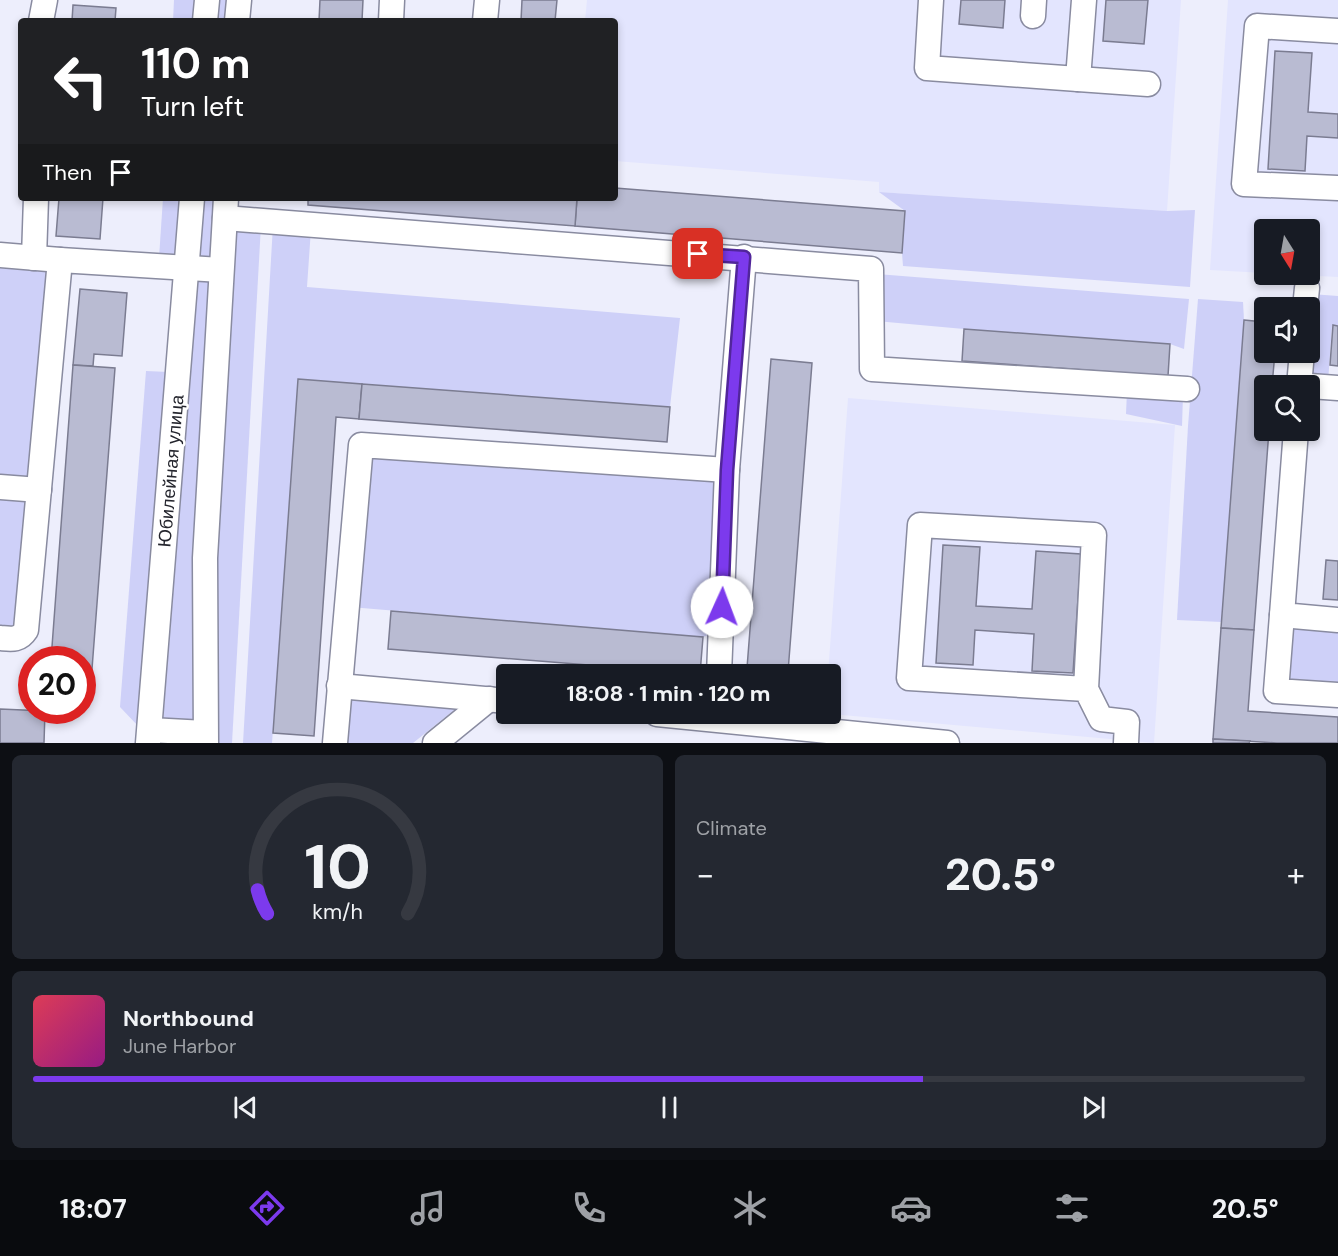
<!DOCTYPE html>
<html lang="en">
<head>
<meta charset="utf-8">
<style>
	:root { --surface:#171b24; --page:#242831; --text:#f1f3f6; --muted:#9ea1a6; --line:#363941; --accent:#7c3aed }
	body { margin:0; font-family:"DM Sans",sans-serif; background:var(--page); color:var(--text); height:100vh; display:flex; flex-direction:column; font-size:22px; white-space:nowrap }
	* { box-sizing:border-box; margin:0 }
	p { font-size:20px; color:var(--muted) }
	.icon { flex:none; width:33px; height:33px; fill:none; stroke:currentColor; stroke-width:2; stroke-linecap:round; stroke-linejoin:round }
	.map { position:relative; height:743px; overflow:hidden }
	.panel { display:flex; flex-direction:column; gap:12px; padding:12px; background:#0d0f14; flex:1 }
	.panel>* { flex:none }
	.top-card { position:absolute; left:18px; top:18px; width:600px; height:183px; border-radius:6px; box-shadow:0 3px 9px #0003; background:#202124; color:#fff; overflow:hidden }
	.needle { width:39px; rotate:169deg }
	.controls { position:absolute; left:1254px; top:219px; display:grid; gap:12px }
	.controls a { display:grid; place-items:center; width:66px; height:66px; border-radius:6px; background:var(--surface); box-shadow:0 3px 9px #0003; font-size:30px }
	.speed { position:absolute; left:18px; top:646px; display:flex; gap:12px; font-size:30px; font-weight:700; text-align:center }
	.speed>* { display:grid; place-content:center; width:78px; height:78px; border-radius:50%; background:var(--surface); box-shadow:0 3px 9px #0003; line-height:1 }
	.speed .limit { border:9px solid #d22; background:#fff; color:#111 }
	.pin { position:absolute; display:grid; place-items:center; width:51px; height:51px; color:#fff; margin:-26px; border-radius:12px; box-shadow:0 3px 9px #0006 }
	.me { position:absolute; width:66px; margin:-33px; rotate:2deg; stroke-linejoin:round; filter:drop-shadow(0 0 4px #0008) }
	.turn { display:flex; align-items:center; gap:21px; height:126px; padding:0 24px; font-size:27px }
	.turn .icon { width:78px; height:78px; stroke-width:2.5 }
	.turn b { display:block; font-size:42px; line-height:51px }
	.then { display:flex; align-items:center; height:57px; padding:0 24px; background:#0003; gap:12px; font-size:22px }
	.big { font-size:45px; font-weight:700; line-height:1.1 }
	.panel .tile { flex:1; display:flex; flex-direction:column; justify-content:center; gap:9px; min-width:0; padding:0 21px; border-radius:9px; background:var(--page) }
	.panel .dial { align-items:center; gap:0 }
	.dial svg { height:156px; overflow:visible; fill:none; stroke:var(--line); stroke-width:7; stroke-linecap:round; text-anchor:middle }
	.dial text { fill:var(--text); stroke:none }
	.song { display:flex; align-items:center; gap:18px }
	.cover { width:72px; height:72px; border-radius:9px; background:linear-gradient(135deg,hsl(350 70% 55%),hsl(310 70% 35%)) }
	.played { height:6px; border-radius:3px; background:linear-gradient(90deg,var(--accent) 70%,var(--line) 70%) }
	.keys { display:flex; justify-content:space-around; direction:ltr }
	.heat { display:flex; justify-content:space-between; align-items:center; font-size:33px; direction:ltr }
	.panel .tiles { flex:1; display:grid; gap:12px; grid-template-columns:1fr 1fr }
	.tile:last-child { grid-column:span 2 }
	.trip { position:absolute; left:496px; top:664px; width:345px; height:60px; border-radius:6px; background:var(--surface); box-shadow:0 3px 9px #0003; font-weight:700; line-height:60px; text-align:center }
	.tab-bar { display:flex; height:96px; justify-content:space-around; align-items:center; background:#090b0e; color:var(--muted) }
	.tab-bar .icon { width:42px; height:42px }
	.tab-bar .active { color:var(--accent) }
	.tab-bar b { font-size:27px; color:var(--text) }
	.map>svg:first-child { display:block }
</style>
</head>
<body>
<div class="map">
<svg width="1338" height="743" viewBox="0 0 1338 743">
	<rect width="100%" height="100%" fill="#edeefc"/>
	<g fill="#e3e5fe">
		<path d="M587,0H1181L1167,211L879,192V182L615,161V21H585Z"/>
		<path d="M1228,0H1338V277L1298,275L1310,274V230H1264V273L1210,270Z"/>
		<path d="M848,398L1175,425L1154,743L831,714V675H828Z"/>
	</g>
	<g fill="#ced0f8">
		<path d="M174,0H195L194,21H173Z"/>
		<path d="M218,0H230L228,21H216Z"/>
		<path d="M879,192L1167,211L1195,210L1190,287L903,266L902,253L905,211Z"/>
		<path d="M163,198H181L176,259L159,258Z"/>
		<path d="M203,198H215L211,259L199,258Z"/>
		<path d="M232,222L261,225L232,743H214L213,559Z"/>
		<path d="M273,225L311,229L307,287L680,318L670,407L298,380L272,743H243Z"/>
		<path d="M0,259L52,263L18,633L0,632Z"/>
		<path d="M877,274L1189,299L1184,349L1170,344L964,329L876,321Z"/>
		<path d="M198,280L210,281L196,721L163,720Z"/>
		<path d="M1311,294L1338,296V326H1332L1328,382L1304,381L1310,352Z"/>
		<path d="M1198,299L1243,302L1244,320L1222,622L1177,620L1188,426Z"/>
		<path d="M146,371L169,372L140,728L120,707Z"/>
		<path d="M1127,391L1183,394L1182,426L1126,414Z"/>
		<path d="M365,449L723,474L717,632L703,637L350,607Z"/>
		<path d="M1285,619L1338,623V691L1280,687Z"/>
		<path d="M344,694L464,702L413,743H340Z"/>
	</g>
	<g fill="#b9bbd2" stroke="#7b7c91" stroke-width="1.5">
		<path d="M320,0H363L362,21H319Z"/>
		<path d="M522,0H557L555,21H521Z"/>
		<path d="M961,0H1005L1003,28L959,24Z"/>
		<path d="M1106,0H1148L1144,44L1103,41Z"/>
		<path d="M73,5L116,8L115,21H72Z"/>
		<path d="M1275,51L1312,53L1308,112L1338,114V138L1307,136L1305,171L1268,169Z"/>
		<path d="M615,188L905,211L902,253L575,226L577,198H615Z"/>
		<path d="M59,198H103L100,239L56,236Z"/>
		<path d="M308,198H577L575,226L308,205Z"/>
		<path d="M80,289L127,293L122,356L94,354L93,366L73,365Z"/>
		<path d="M1244,320L1264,322V352H1275L1272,386H1264V430H1269L1254,630L1221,628Z"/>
		<path d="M1333,325L1338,326V366L1330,365Z"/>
		<path d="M964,329L1170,344L1168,376L962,361Z"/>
		<path d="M771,359L812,363L788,672L747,668Z"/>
		<path d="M73,365L115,368L91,682L82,681V660H51Z"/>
		<path d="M298,379L362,384L359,419L336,417L314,736L273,733Z"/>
		<path d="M362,384L670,407L667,442L359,419Z"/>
		<path d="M943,545L980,547L976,606L1032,609L1036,551L1081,554L1073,673L1032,671L1034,634L975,630L973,665L936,663Z"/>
		<path d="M1326,560L1338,561V600L1323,599Z"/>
		<path d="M391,611L703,637L700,674L388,649Z"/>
		<path d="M1221,628L1254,630L1248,711L1338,717V743H1277L1213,739Z"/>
		<path d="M0,709L45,711L44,743H0Z"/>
		<path d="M1213,739L1250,741L1249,743H1213Z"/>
	</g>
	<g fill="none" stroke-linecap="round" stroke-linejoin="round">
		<g stroke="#898ba0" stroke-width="27">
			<g id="minor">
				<path d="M931,0L927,68L1078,79L1084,0"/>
				<path d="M1033,16L1034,0"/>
				<path d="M41,21L45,0"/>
				<path d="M205,21L207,0"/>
				<path d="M237,21L239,0"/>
				<path d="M391,21L392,0"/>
				<path d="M485,21L487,0"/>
				<path d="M1338,31L1257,26L1244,184L1338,188"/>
				<path d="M1078,79L1148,84"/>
				<path d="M225,218L871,269L872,369L1187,389"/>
				<path d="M0,255L60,260"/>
				<path d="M34,258L36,198"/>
				<path d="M1305,308L1307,288"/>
				<path d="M1299,386L1302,352"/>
				<path d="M1310,386L1338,388"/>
				<path d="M1296,430L1282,615L1338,620"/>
				<path d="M0,487L39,490"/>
				<path d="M1282,615L1276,691L1338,695"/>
				<path d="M0,638C11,639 19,641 26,630L60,260L221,270"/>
				<path d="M719,675L727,470L744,257"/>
				<path d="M339,686L507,701"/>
				<path d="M1086,689L909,678L920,525L1094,535L1086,689L1101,719L1127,722L1126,743"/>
				<path d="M657,714L947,743"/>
				<path d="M150,730L205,733"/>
				<path d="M148,743L192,198"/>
				<path d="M206,743L205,558L226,198"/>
				<path d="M335,743L361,445L727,470"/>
				<path d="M435,743L489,699"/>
			</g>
		</g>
		<use href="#minor" stroke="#fff" stroke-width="24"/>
	</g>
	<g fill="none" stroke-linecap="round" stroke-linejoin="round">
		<g stroke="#51269a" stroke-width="15">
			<path id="route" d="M698,254L744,257L727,470L722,607"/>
		</g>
		<use href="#route" stroke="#7c3aed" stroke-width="10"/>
	</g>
	<g text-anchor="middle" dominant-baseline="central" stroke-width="5" stroke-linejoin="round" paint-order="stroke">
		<g font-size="18" fill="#24252d" stroke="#fff">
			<text transform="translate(171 471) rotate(-85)">Юбилейная улица</text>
		</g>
	</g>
</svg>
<div class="controls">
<a><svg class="needle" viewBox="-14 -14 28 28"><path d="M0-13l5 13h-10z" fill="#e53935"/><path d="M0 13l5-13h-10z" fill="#9ea1a6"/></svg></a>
<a><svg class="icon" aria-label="sound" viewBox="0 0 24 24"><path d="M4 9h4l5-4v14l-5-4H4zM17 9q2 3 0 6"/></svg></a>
<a><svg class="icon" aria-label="search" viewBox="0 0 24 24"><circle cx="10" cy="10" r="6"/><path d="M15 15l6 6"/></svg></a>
</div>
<div class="speed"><div class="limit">20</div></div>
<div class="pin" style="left:698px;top:254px;background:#d93025"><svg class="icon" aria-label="arrive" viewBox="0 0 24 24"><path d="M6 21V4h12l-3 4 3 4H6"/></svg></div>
<svg class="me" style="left:722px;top:607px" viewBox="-20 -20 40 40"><circle r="19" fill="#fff"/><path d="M0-13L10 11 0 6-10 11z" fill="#7c3aed"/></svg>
<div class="trip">18:08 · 1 min · 120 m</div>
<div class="top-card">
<div class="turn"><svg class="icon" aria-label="left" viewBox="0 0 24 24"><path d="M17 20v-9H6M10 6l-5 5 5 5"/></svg><div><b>110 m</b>Turn left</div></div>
<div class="then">Then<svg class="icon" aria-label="arrive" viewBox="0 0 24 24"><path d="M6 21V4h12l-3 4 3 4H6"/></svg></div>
</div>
</div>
<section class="panel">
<div class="tiles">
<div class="tile dial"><svg viewBox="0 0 100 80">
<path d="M14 69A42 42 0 1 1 86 69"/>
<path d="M14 69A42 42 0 0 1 9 57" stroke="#7c3aed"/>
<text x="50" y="56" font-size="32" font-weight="700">10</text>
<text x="50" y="72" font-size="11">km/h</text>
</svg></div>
<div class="tile"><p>Climate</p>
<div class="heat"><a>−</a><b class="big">20.5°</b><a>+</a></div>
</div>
<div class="tile">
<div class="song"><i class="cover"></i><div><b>Northbound</b><p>June Harbor</p></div></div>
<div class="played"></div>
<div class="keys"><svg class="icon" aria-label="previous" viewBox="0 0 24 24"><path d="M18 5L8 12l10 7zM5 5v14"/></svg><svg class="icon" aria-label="pause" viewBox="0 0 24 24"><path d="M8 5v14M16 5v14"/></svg><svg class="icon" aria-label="next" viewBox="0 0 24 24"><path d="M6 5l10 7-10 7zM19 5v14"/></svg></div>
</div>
</div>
</section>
<nav class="tab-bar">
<b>18:07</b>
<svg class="icon active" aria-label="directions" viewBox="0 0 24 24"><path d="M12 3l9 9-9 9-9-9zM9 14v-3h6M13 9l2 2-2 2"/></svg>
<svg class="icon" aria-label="music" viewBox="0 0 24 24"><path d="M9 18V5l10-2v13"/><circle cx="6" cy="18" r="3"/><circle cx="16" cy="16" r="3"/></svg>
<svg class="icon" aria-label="phone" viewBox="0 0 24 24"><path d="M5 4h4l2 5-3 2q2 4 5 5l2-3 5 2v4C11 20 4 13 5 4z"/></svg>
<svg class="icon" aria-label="climate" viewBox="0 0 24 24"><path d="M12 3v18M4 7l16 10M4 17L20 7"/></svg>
<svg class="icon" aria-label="car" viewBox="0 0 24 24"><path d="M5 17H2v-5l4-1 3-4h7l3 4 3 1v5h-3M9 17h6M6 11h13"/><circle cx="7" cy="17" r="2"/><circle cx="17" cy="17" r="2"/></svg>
<svg class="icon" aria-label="filters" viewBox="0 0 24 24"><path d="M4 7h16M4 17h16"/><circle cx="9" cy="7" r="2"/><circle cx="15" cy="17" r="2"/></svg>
<b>20.5°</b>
</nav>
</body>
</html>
